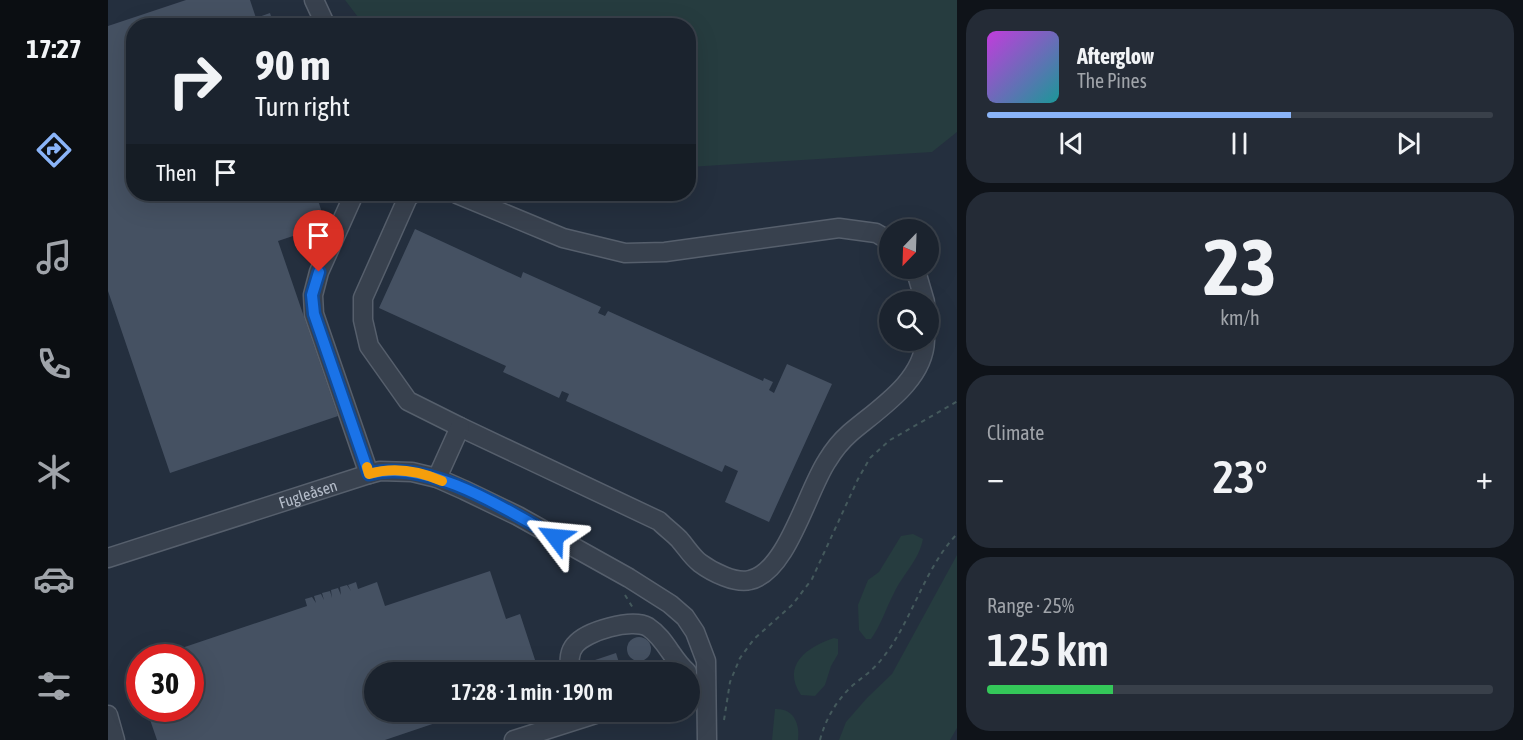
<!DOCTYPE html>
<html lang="en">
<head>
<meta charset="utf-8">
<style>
	:root { --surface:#1b232e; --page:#242b36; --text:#f1f3f6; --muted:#a0a4aa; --line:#39404a; --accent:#8ab4f8 }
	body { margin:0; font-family:"Asap Condensed",sans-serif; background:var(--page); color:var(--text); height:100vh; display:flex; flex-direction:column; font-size:22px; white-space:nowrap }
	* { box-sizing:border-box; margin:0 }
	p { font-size:20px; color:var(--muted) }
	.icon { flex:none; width:33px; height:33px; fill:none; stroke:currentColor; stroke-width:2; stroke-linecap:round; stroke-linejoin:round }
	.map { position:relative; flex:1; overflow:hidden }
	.panel { display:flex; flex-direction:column; gap:9px; padding:9px; background:#0f1319; width:566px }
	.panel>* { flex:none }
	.hud { position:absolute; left:18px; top:18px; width:570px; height:183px; border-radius:24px; box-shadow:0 6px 24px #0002,0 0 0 2px var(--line); background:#1b232e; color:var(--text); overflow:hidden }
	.needle { width:39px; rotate:203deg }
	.controls { position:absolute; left:771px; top:219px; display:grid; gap:12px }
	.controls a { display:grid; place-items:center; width:60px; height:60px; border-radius:50%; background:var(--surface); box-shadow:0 6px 24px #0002,0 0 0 2px var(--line); font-size:30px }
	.speed { position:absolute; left:18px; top:644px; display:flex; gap:12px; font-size:30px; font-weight:700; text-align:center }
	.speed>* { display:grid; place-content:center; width:78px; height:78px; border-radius:50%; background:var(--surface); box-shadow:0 6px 24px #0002,0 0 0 2px var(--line); line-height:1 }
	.speed .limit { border:9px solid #d22; background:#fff; color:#111 }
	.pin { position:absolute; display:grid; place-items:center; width:51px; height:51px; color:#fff; margin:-62px -26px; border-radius:50% 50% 50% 0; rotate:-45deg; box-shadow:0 0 6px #0007 }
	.pin .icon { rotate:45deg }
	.me { position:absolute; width:66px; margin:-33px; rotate:299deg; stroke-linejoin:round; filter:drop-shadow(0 0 4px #0008) }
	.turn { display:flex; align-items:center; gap:21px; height:126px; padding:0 30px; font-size:27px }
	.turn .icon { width:78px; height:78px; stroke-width:2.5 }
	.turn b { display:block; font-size:42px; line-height:51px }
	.then { display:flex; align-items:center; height:57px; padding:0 30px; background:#0003; gap:12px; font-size:22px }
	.big { font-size:45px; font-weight:600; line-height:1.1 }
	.panel .tile { flex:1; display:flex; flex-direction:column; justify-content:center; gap:9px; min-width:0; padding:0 21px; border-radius:24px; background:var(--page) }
	.panel .dial { align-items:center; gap:0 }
	.dial b { font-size:78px; line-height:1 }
	.song { display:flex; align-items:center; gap:18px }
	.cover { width:72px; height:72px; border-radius:9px; background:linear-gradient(135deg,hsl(290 70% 55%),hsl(180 70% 35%)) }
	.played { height:6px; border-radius:3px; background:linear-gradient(90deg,var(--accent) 60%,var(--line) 60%) }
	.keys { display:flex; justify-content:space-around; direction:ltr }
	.heat { display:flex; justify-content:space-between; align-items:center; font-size:33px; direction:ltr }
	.charge { height:9px; border-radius:4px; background:linear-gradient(90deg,#34c759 25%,var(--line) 0) }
	.trip { position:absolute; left:256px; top:662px; width:336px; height:60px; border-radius:30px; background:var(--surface); box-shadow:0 6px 24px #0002,0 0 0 2px var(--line); font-weight:600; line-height:60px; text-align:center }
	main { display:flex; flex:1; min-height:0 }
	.tabs { display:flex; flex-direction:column; width:108px; justify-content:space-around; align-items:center; background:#0b0e12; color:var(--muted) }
	.tabs .icon { width:42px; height:42px }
	.tabs .on { color:var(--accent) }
	.tabs b { font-size:27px; color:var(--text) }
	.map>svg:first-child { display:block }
</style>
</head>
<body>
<main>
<nav class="tabs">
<b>17:27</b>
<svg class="icon on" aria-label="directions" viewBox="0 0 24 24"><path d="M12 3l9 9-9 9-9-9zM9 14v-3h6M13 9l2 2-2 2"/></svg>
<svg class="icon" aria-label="music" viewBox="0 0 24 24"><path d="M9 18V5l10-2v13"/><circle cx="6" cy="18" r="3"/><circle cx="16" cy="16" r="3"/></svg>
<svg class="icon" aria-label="phone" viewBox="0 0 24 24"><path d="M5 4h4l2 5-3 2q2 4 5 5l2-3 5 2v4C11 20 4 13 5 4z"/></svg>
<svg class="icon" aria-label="climate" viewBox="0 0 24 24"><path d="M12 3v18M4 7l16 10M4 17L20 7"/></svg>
<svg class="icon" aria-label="car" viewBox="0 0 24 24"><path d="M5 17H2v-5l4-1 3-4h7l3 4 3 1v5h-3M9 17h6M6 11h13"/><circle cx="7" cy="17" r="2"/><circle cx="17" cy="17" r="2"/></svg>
<svg class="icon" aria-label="filters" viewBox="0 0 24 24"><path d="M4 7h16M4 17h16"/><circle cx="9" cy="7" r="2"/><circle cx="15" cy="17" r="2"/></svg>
</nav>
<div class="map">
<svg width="850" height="740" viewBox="0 0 850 740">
	<rect width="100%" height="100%" fill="#242f3e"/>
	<g fill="#263c3f">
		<path d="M237,0H849V132L824,152L581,167L580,26L256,25Z"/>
		<path d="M805,534L815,539C811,560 795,574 786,593C778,608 773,625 763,639H758L751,630L750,605L760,580L771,572L793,536Z"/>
		<path d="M849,555V728L842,740H731L738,722L759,698L784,674Z"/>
		<path d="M726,638L730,639V654L723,666L717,685L707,696L693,695C673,665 699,647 726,638Z"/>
		<path d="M667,709C686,708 692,724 690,740H664Z"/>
	</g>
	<g fill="#455162">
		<path d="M78,0H142L148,18L162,13L166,26H26V194H208L218,225L170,241L230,416L62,473L0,291V26Z"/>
		<path d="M307,229L413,278L415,272L493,307L490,313L497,316L500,311L655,381L656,378L665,382L661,390L666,393L679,364L724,384L661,522L617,502L630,471L617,465L614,472L458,401L461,394L454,391L451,398L395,372L398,366L271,308Z"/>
		<path d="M382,571L398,619L412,614L431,672H267V711H363L277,740H49L38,708H82V657H47L199,606L197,599L204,597L208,603L206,596L213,594L216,600L214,593L222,591L224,598L223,590L230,588L233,595L232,587L239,585L243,591L240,585L248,582L250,589L269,582L277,606Z"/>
		<circle cx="531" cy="649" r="12"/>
		<path d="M508,653L514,672H488L484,661Z"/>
		<path d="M541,661L545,672H533L530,665Z"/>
		<path d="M32,662V687H31L24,665Z"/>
	</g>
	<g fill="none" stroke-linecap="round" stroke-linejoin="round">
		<g stroke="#565f6c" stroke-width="21">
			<g id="minor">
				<path d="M206,0L218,26"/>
				<path d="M246,194L211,272L205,295L206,314L261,474"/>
				<path d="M304,194L300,197L255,298V320L261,346L300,401L352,427L551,521C557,527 565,533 571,539C578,547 584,557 592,563C604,572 628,584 642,580C679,572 699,491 719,461C725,451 734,440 742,433C770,409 816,381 817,340"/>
				<path d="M349,194L455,238L517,253L557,252L731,228L768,233L782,241"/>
				<path d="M807,268L817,302"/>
				<path d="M329,478L352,427"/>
				<path id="s1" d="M0,558L261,474L272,471L304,472L329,478L356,490L410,516L521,578L562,604L577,617L587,632L598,661L599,740"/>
				<path d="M463,672C461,663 460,653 467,645C478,631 524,618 540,627C557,638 564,659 579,672"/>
				<path d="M0,715L7,740"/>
				<path d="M406,740L497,711"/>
			</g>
		</g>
		<g stroke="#44595c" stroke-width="2" stroke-dasharray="4.5 4.5" stroke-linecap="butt">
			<path d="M517,595L525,608"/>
			<path d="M616,720L622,682L632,658L646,639L685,604L704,579L750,479L762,458L782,440L850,401"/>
			<path d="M712,740C718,718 728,701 745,685C755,677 765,670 773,660C805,621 815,569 850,533"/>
		</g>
		<use href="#minor" stroke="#38414e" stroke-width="18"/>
	</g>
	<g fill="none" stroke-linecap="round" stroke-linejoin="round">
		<g stroke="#114b97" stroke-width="15">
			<path id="route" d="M211,272L204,295L206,314L261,474C319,458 398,509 447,537"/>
		</g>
		<use href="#route" stroke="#1a73e8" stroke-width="10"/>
		<path stroke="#f59e0b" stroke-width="10" d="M259,467L261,474C285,467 311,471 334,481"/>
	</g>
	<g text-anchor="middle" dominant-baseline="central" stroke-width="6" stroke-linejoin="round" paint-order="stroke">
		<g font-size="16" fill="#b4bcc9" stroke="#1d2633">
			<text stroke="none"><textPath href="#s1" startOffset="210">Fugleåsen</textPath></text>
		</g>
	</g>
</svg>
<div class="controls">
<a><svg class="needle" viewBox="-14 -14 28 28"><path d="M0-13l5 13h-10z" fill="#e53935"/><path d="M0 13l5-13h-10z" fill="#a0a4aa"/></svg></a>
<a><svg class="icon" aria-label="search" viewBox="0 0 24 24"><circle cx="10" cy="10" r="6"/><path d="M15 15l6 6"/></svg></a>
</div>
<div class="speed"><div class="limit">30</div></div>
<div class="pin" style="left:211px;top:272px;background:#d93025"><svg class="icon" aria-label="arrive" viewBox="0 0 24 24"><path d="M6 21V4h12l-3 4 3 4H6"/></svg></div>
<svg class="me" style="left:447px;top:537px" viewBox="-20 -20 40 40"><path d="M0-17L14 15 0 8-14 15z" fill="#1a73e8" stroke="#fff" stroke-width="4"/></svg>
<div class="trip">17:28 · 1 min · 190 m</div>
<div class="hud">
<div class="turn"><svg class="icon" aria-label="right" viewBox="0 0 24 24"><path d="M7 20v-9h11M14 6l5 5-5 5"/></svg><div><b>90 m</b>Turn right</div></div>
<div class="then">Then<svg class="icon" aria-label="arrive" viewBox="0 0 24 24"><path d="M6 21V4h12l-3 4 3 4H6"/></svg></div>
</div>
</div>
<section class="panel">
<div class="tile">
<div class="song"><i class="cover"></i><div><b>Afterglow</b><p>The Pines</p></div></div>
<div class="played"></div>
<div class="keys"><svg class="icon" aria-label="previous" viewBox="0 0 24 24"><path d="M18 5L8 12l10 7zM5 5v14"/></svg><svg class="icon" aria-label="pause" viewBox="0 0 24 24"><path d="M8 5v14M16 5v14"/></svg><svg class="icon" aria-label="next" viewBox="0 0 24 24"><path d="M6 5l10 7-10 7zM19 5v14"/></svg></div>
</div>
<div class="tile dial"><b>23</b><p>km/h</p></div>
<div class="tile"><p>Climate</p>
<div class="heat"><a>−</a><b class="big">23°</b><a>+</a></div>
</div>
<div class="tile"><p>Range · 25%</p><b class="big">125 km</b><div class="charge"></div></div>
</section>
</main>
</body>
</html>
